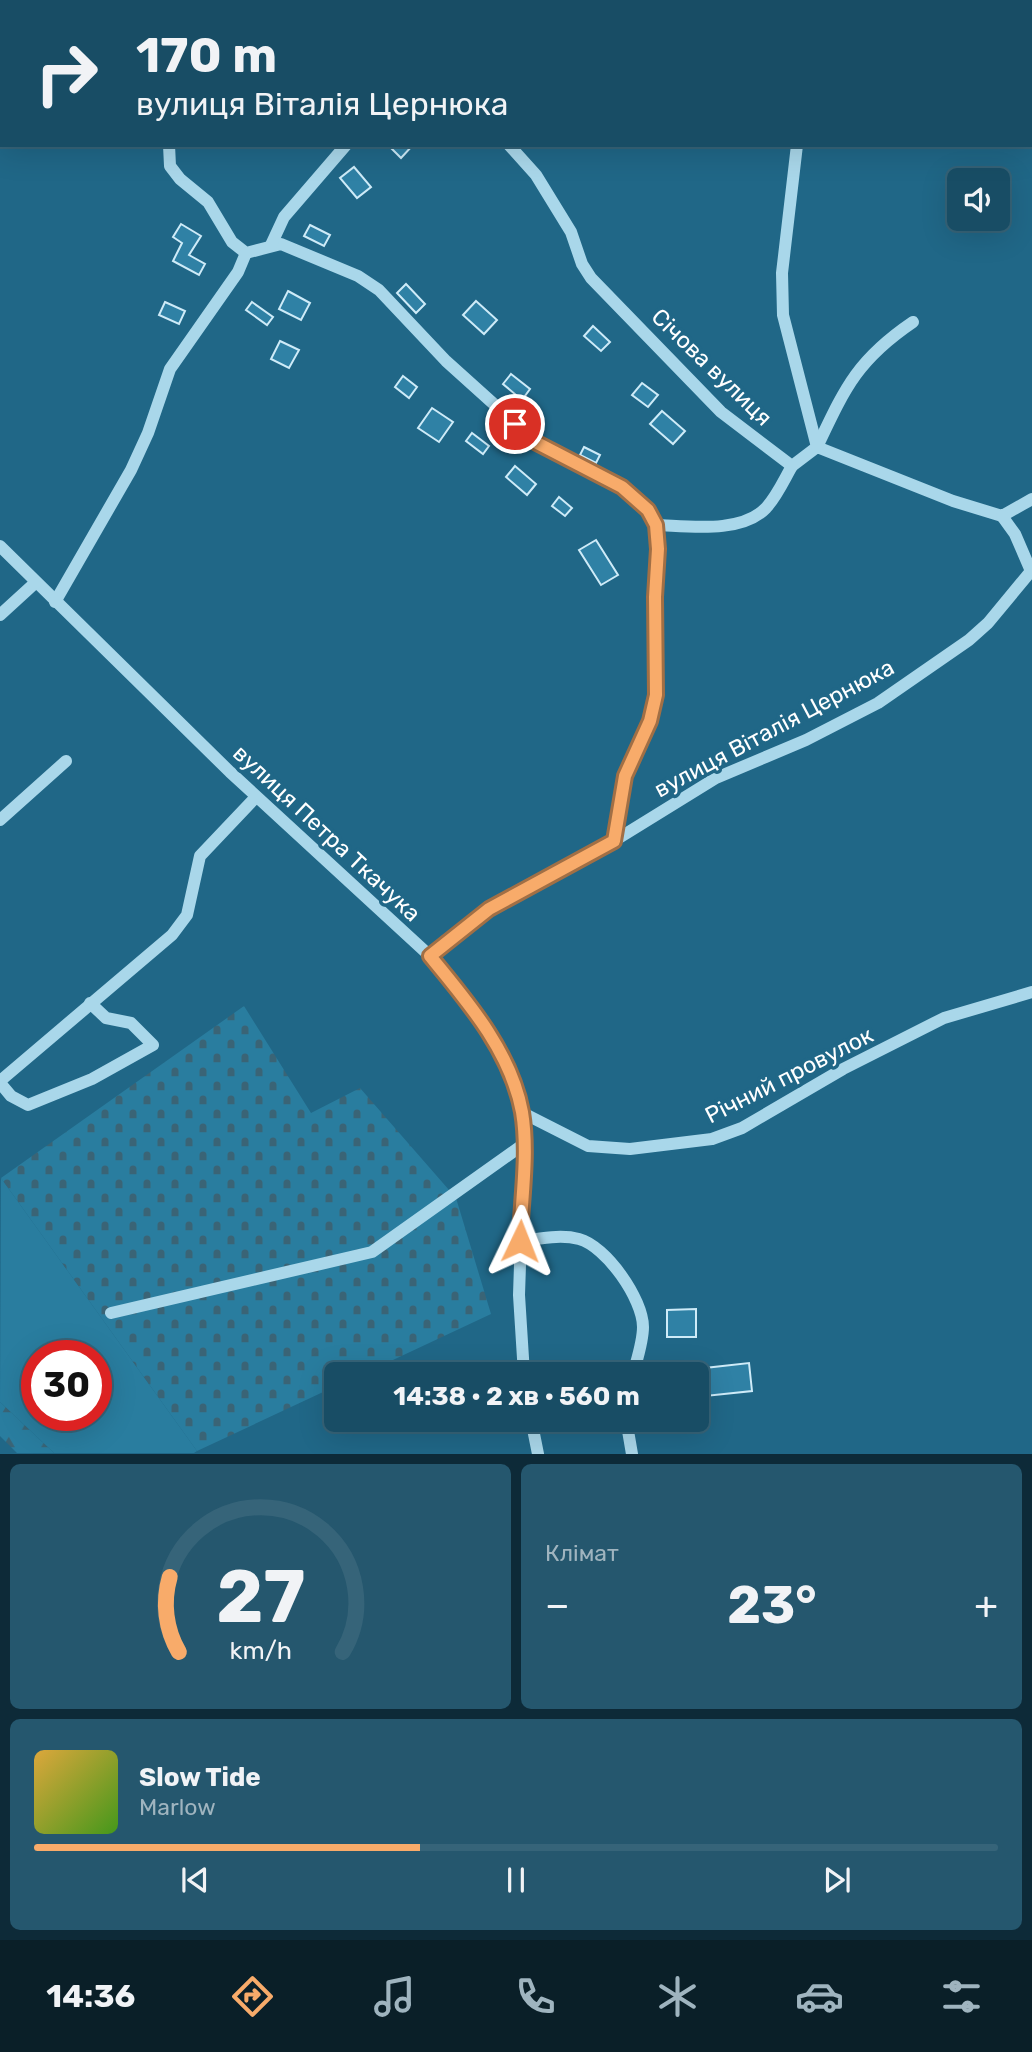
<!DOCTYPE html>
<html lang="uk">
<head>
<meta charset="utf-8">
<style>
	:root { --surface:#184d65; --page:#25576e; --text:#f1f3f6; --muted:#9fb4bf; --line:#366479; --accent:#f8ab6a }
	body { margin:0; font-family:Rubik,sans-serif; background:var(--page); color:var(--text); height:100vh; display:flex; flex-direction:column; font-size:26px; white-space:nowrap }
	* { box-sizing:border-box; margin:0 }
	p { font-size:23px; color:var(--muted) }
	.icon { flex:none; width:38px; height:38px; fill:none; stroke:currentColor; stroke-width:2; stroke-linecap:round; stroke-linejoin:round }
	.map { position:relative; height:1454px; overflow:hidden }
	.drawer { display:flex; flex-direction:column; gap:10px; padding:10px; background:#0d2a38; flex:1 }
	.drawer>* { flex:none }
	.guide { position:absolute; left:0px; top:0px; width:1032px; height:147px; box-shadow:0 7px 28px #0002,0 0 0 2px var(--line); background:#184d65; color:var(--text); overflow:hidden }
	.buttons { position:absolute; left:947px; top:168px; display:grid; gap:14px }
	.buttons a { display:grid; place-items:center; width:63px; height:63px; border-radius:10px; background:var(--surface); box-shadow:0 7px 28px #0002,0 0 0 2px var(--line); font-size:35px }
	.speed { position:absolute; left:21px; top:1340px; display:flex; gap:14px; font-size:35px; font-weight:700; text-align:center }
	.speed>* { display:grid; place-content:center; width:91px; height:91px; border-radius:50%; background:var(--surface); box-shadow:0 7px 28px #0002,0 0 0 2px var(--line); line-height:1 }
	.speed .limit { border:10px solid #d22; background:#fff; color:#111 }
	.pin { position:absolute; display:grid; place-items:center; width:60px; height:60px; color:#fff; margin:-30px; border:4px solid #fff; border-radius:50%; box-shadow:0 2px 7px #0007 }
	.me { position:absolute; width:77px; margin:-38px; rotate:2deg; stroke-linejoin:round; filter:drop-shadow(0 0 5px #0008) }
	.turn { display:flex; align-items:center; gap:24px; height:147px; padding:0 21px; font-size:32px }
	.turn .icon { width:91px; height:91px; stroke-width:2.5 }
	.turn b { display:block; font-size:49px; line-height:60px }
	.big { font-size:52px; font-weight:700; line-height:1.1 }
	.drawer .widget { flex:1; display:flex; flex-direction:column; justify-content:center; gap:10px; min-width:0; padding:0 24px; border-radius:10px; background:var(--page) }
	.drawer .dial { align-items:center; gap:0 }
	.dial svg { height:182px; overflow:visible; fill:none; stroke:var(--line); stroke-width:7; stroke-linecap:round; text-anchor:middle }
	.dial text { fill:var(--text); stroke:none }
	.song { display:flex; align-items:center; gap:21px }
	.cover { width:84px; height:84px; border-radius:10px; background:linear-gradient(135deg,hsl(40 70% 55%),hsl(100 70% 35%)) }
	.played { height:7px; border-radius:4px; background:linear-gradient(90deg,var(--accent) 40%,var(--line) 40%) }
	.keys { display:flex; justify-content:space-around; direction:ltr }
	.heat { display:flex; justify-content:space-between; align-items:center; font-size:38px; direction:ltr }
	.drawer .tiles { flex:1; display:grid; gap:10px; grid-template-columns:1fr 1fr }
	.widget:last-child { grid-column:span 2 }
	.trip { position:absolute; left:324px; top:1362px; width:385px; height:70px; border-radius:10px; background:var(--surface); box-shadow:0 7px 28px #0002,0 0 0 2px var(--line); font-weight:700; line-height:70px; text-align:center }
	.menu { display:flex; height:112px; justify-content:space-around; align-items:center; background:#0a1f28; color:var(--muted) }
	.menu .icon { width:49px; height:49px }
	.menu .on { color:var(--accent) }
	.menu b { font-size:32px; color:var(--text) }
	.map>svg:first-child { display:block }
</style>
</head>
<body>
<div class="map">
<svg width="1032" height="1454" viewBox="0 0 1032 1454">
	<defs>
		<pattern id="forest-firs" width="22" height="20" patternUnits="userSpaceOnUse" patternTransform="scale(1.75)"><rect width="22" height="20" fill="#297d9f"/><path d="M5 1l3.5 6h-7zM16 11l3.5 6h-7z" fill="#3a6476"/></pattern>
		<pattern id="cemetery-stones" width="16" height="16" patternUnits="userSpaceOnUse" patternTransform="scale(1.75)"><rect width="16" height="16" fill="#297d9f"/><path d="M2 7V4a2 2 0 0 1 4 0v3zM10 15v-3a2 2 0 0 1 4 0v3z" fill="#3a6476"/></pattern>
	</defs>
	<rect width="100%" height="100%" fill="#206787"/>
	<path fill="#297d9f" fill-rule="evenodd" d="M1,1178L197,1451L194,1453H54L0,1402ZM37,1356H96V1416H37Z"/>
	<path fill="url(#forest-firs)" d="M0,1402L54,1453H17L0,1436Z"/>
	<path fill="url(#cemetery-stones)" d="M244,1006L311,1113L360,1088L456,1198L491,1314L363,1374H336V1386L197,1451L1,1178Z"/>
	<g fill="#2f81a5" stroke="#ceebf8" stroke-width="2">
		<path d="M388,145H413L401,158Z"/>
		<path d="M354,167L371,187L357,198L340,178Z"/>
		<path d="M181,224L201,236L189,255L205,264L199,275L173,261L182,243L173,237Z"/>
		<path d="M310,225L330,235L324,246L304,236Z"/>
		<path d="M406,284L425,304L416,313L397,293Z"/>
		<path d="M288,291L310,303L301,320L279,309Z"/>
		<path d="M476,301L497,320L484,334L463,315Z"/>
		<path d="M165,302L185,311L179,324L159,315Z"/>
		<path d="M252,302L273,317L267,325L246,310Z"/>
		<path d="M593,326L610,342L601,351L584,336Z"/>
		<path d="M280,341L299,350L289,368L271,359Z"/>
		<path d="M511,374L530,389L522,400L503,384Z"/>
		<path d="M403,376L417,387L409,398L395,387Z"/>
		<path d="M642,383L658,395L648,407L632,395Z"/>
		<path d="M432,408L453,422L439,442L418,428Z"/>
		<path d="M662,411L685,431L673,444L650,424Z"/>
		<path d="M472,433L489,446L483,454L466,441Z"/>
		<path d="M584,447L600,455L596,463L580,455Z"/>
		<path d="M515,466L536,484L527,495L506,477Z"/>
		<path d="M559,497L572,508L565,516L552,506Z"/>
		<path d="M596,540L618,575L601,585L579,550Z"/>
		<path d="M696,1309V1337H667V1310Z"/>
		<path d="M749,1363L752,1391L696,1397V1369Z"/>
		<path d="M643,1419H682V1426L644,1430Z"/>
	</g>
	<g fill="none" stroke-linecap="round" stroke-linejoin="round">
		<g stroke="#a9d7ea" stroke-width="12">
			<path d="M50,0L52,2"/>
			<path d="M433,2V0"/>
			<path d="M169,145L170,166L180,179L208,202L232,242L246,253L281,244L358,276L379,290L446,361L537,443L622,487L648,510L656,525L658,549L655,597L656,695L650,721L625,776L614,841"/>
			<path d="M509,145L536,175L571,232L582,264L591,278L721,412L792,466L817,447L953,501L1002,516L1032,499"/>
			<path d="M797,145L782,273L783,315L817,447"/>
			<path d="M271,245L284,217L346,145"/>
			<path d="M817,447C845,388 857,360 913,322"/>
			<path d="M656,525C688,526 741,534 766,508C777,496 784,480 792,466"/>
			<path d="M0,546L230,772L430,956L474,1008L507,1067L521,1112L524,1144L519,1295L524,1374"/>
			<path d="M55,602L131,470L148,433L170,369L238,272L246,253"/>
			<path d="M0,615L35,583"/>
			<path d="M0,820L66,761"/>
			<path d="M430,956L489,909L614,841L716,778L806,740L878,703L969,640L988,623L1031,571L1015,534L1002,516"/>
			<path d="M0,1081L172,935L187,915L200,856L256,797"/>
			<path d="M0,1083L11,1096L28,1105L92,1079L153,1045L131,1023L106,1018L90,1003"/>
			<path d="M521,1112L588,1146L630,1149L712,1139L742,1128L843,1069L944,1018L1032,992"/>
			<path d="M520,1241C539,1239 560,1234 579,1239C606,1246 643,1299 643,1327C643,1342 637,1359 633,1374"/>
			<path d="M111,1313L372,1252L524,1144"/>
			<path d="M531,1419L538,1454"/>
			<path d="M626,1419L632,1454"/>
		</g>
	</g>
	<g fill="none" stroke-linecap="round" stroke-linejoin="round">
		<g stroke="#a16f45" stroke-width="18">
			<path id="route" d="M515,424L537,443L622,487L648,510L656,525L658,549L655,597L656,695L650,721L625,776L614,841L489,909L430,956C468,1002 511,1052 522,1112C529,1154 521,1200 520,1241"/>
		</g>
		<use href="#route" stroke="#f8ab6a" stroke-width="12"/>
	</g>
	<g text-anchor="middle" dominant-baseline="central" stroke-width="7" stroke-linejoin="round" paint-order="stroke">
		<g font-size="23" fill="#fff" stroke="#206787">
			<text transform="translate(712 367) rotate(44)">Січова вулиця</text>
			<text transform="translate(774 728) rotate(-28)">вулиця Віталія Цернюка</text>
			<text transform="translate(327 833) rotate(43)">вулиця Петра Ткачука</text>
			<text transform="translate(789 1075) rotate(-27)">Річний провулок</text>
		</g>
	</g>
</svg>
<div class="buttons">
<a><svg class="icon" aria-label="sound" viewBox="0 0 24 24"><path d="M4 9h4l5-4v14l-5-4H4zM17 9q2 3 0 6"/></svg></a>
</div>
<div class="speed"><div class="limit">30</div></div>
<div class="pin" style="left:515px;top:424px;background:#d93025"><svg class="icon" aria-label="arrive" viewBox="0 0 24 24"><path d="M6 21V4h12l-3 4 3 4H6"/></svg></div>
<svg class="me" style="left:520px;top:1241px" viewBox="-20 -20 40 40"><path d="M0-17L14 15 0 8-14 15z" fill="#f8ab6a" stroke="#fff" stroke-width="4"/></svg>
<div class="trip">14:38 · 2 хв · 560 m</div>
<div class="guide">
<div class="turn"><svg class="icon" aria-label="right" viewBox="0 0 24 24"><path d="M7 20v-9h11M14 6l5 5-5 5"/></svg><div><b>170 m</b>вулиця Віталія Цернюка</div></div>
</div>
</div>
<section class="drawer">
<div class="tiles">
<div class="widget dial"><svg viewBox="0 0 100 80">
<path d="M14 69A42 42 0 1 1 86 69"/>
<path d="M14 69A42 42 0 0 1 10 36" stroke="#f8ab6a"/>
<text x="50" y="56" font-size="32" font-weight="700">27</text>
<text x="50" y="72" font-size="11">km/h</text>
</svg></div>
<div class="widget"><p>Клімат</p>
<div class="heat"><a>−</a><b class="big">23°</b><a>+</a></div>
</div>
<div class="widget">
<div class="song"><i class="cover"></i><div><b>Slow Tide</b><p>Marlow</p></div></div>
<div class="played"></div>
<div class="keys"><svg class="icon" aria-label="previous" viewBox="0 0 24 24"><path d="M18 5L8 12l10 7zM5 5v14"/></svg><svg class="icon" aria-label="pause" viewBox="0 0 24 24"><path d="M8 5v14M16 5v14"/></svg><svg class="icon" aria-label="next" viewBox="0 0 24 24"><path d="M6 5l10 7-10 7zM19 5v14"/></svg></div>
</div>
</div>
</section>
<nav class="menu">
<b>14:36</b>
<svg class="icon on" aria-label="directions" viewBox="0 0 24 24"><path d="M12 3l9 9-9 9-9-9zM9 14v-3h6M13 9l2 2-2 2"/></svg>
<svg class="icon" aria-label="music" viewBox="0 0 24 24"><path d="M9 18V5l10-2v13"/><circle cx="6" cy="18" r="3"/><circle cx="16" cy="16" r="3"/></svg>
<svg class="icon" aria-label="phone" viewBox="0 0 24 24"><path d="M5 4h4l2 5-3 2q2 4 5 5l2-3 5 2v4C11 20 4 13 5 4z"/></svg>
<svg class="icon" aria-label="climate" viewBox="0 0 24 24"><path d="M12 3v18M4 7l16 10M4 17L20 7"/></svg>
<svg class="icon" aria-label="car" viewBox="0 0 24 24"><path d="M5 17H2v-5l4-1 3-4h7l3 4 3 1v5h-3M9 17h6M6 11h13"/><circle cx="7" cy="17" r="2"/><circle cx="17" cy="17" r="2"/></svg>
<svg class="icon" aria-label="filters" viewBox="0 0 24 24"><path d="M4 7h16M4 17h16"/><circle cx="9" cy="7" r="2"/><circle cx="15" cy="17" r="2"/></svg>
</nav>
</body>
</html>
